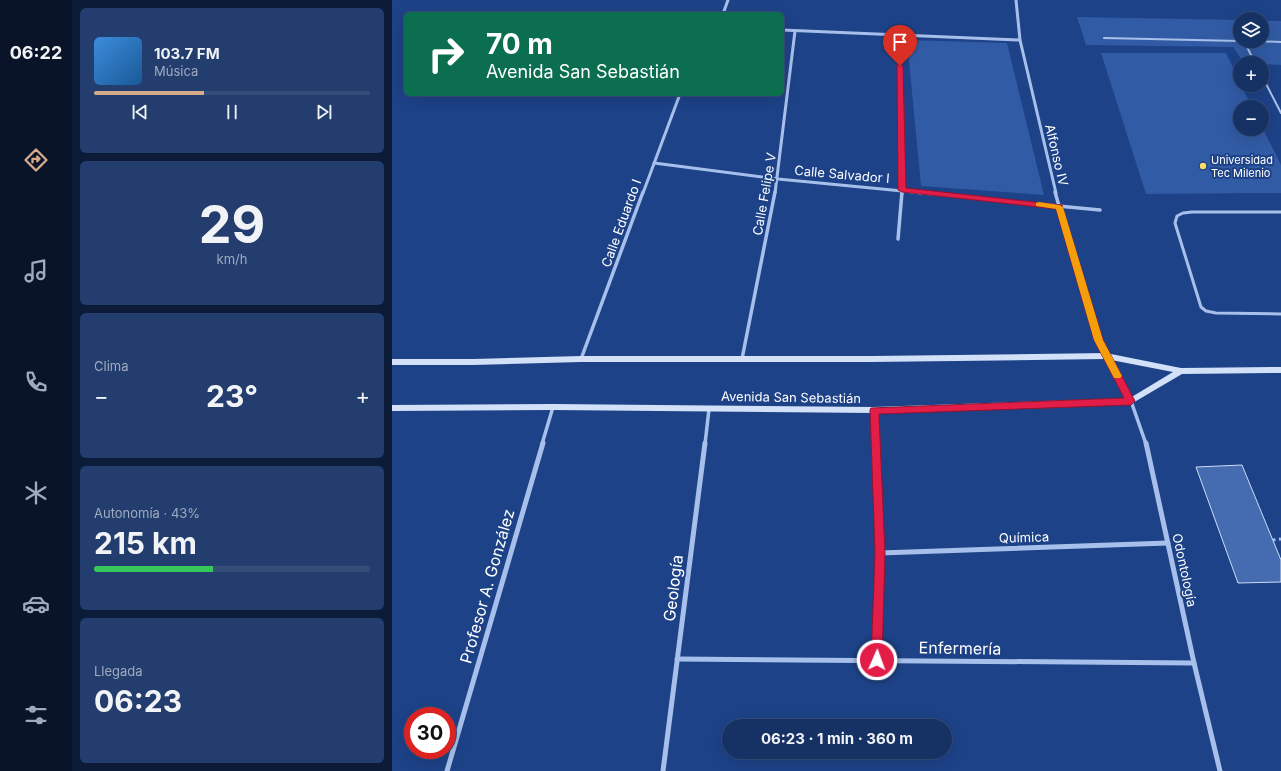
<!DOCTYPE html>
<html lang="es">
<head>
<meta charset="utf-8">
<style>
	:root { --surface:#163265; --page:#233e6e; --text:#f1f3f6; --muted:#9eaabf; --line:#354d79; --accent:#d6ab8b }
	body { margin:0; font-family:Inter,sans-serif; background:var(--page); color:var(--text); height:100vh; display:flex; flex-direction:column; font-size:15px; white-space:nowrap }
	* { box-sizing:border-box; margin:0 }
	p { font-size:13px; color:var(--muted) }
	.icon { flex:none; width:22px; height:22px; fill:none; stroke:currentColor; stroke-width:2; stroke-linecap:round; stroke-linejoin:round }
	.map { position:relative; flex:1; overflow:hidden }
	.panel { display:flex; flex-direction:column; gap:8px; padding:8px; background:#0c1c38; width:320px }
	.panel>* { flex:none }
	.top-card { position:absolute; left:12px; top:12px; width:380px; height:84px; border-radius:6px; box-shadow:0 4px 16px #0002,0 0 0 1px var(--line); background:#0b6e4f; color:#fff; overflow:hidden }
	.controls { position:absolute; left:841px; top:12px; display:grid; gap:8px }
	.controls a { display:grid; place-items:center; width:36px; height:36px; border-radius:50%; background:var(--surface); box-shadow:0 4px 16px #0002,0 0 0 1px var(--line); font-size:20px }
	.speed { position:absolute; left:12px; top:707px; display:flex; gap:8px; font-size:20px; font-weight:700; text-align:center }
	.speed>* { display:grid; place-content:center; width:52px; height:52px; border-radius:50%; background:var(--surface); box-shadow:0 4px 16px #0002,0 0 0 1px var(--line); line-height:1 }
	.speed .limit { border:6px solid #d22; background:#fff; color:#111 }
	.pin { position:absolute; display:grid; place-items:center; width:34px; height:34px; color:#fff; margin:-41px -17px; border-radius:50% 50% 50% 0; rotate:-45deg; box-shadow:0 0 4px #0007 }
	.pin .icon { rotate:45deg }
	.me { position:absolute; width:44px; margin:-22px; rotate:2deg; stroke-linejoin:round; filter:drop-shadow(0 0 3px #0008) }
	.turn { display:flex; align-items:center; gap:14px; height:84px; padding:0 16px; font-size:18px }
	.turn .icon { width:52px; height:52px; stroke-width:2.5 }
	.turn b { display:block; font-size:28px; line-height:34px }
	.big { font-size:30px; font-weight:700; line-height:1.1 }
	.panel .widget { flex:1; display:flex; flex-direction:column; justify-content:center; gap:6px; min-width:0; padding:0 14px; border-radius:6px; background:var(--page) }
	.panel .dial { align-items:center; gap:0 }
	.dial b { font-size:52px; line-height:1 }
	.song { display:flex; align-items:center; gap:12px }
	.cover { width:48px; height:48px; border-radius:6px; background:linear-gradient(135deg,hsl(210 70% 55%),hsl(210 70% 35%)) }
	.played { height:4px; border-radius:2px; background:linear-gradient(90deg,var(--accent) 40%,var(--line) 40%) }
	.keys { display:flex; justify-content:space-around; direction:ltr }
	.heat { display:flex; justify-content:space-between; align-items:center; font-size:22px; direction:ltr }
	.charge { height:6px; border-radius:3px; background:linear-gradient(90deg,#34c759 43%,var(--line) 0) }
	.trip { position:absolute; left:330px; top:719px; width:230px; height:40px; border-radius:20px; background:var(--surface); box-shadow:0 4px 16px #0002,0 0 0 1px var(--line); font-weight:700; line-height:40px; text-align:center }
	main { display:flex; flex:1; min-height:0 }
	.tab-bar { display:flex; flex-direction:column; width:72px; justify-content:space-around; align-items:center; background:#091428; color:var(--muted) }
	.tab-bar .icon { width:28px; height:28px }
	.tab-bar .current { color:var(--accent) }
	.tab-bar b { font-size:18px; color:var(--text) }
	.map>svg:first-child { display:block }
</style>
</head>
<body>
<main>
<nav class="tab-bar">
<b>06:22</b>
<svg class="icon current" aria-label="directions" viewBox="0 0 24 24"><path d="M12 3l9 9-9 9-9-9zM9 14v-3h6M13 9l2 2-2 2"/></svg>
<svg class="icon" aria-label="music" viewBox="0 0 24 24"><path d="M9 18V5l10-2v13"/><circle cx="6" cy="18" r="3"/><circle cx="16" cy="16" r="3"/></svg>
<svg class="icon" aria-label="phone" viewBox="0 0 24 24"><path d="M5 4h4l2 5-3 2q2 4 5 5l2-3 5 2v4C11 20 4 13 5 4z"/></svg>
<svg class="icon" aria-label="climate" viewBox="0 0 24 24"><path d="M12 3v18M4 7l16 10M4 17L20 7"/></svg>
<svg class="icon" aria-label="car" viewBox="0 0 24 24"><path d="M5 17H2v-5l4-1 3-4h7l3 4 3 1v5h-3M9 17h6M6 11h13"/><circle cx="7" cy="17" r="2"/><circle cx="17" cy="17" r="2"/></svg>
<svg class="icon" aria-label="filters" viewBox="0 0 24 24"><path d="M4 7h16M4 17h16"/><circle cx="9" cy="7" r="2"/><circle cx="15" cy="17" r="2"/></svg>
</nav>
<section class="panel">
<div class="widget">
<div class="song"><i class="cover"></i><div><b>103.7 FM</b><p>Música</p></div></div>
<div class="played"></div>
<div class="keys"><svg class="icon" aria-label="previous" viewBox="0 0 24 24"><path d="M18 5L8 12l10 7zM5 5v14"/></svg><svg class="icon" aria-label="pause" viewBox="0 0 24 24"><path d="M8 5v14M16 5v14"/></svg><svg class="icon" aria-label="next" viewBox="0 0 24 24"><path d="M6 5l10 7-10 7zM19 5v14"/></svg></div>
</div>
<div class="widget dial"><b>29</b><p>km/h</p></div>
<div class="widget"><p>Clima</p>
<div class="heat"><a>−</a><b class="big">23°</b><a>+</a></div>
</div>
<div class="widget"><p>Autonomía · 43%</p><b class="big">215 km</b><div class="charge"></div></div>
<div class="widget"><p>Llegada</p><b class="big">06:23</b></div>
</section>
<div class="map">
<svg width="889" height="771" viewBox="0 0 889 771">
	<rect width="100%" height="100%" fill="#1d4287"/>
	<g fill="#315ba5">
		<path d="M685,17L848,20V41H870V21H889V65L852,63L841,47L694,45Z"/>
		<path d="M515,40L615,43L652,195L529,186Z"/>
		<path d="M709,53H834L848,82V85H849L860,107H848V129H870V127L889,165V193L754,194Z"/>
	</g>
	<path fill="#456cb0" stroke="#ccdcf8" d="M850,465L889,560V582L846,583L804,467Z"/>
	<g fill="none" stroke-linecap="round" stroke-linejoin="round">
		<path stroke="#a7c0eb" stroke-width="3" stroke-dasharray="2.5 3.5" stroke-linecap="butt" d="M881,540L889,539"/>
		<g stroke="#a7c0eb" stroke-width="2">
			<path d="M712,38L848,41"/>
			<path d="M852,41L863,63"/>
			<path d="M863,41L889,42"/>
			<path d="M870,76L889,113"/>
		</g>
		<path stroke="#a7c0eb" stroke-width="3" d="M889,212H800L791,213L785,216L783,223L809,307L814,311L824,313L889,314"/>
		<g stroke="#a7c0eb" stroke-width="3">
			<path d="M624,0L628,40L664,193"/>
			<path d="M331,14L336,0"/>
			<path d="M390,30L628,40"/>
			<path d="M507,35L510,193"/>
			<path d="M262,163L386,179L531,193"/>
			<path d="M251,193L288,94"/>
			<path d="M383,193L403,31"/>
		</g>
		<g stroke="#a7c0eb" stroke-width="3.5">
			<path d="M521,192L708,210"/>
			<path d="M663,192L701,325L714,356L739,401L754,444"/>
			<path d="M506,239L510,192"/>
			<path d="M189,359L251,192"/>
			<path d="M350,359L383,192"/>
			<path d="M482,410L483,444"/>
			<path d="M150,444L161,407"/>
			<path d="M313,444L317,409"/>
		</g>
		<g stroke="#a7c0eb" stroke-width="5">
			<path d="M483,443L488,553L485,660"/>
			<path d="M754,443L802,663L828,771"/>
			<path d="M488,553L776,543"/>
			<path d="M285,659L802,663"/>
			<path d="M55,771L151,443"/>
			<path d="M271,771L313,443"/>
		</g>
		<path fill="#d2e0f8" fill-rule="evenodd" d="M714,353L789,368L889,367V373L790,374L739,404L482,413L161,410L0,411V405L161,404L482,407L738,398L781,372L714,359L480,362H189L81,365H0V359H81L189,356H480Z"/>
	</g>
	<path fill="#e11d48" stroke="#92132f" d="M505,64L511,66L514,188L670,205L711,340L743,401L739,405L487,414L493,553L490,660L489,664L485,665L481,664L479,660L483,553L478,410L479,408L732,398L702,340L664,209L510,192L506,190Z"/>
	<path fill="#f59e0b" d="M647,202L667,205L671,207L711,340L730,376L728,378H722L702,340L664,209L644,206V203Z"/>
	<circle fill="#fbdc65" stroke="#1d4287" stroke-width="1.5" cx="811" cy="166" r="4"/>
	<g text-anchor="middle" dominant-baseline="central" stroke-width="4" stroke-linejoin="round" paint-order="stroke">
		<g font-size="11" fill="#fff" stroke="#1d4287" text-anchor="start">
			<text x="819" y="160">Universidad<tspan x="819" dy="13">Tec Milenio</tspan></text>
		</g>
		<g font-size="13" fill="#fff" stroke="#1d4287">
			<text transform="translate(665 155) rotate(77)">Alfonso IV</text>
			<text transform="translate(450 174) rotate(5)">Calle Salvador I</text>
			<text transform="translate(372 194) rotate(-80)">Calle Felipe V</text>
			<text transform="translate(229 223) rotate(-70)">Calle Eduardo I</text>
			<text transform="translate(399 397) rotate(1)">Avenida San Sebastián</text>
			<text transform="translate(632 537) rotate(-2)">Química</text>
			<text transform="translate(793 570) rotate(78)">Odontología</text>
		</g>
		<g font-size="16" fill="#fff" stroke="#1d4287">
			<text transform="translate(95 586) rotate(-74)">Profesor A. González</text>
			<text transform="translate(281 588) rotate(-83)">Geología</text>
			<text transform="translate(568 648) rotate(1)">Enfermería</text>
		</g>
	</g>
</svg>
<div class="controls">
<a><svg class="icon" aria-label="layers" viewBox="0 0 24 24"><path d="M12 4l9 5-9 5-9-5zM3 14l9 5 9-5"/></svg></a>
<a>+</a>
<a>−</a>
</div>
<div class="speed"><div class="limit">30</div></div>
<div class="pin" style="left:508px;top:66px;background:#d93025"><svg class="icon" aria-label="arrive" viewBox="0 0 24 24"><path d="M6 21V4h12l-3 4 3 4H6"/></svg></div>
<svg class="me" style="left:485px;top:660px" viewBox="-20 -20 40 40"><circle r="17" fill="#e11d48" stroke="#fff" stroke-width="3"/><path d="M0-11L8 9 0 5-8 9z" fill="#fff"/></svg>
<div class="trip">06:23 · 1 min · 360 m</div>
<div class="top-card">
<div class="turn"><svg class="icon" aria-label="right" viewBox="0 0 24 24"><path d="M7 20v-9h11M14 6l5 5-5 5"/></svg><div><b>70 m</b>Avenida San Sebastián</div></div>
</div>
</div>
</main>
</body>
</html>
